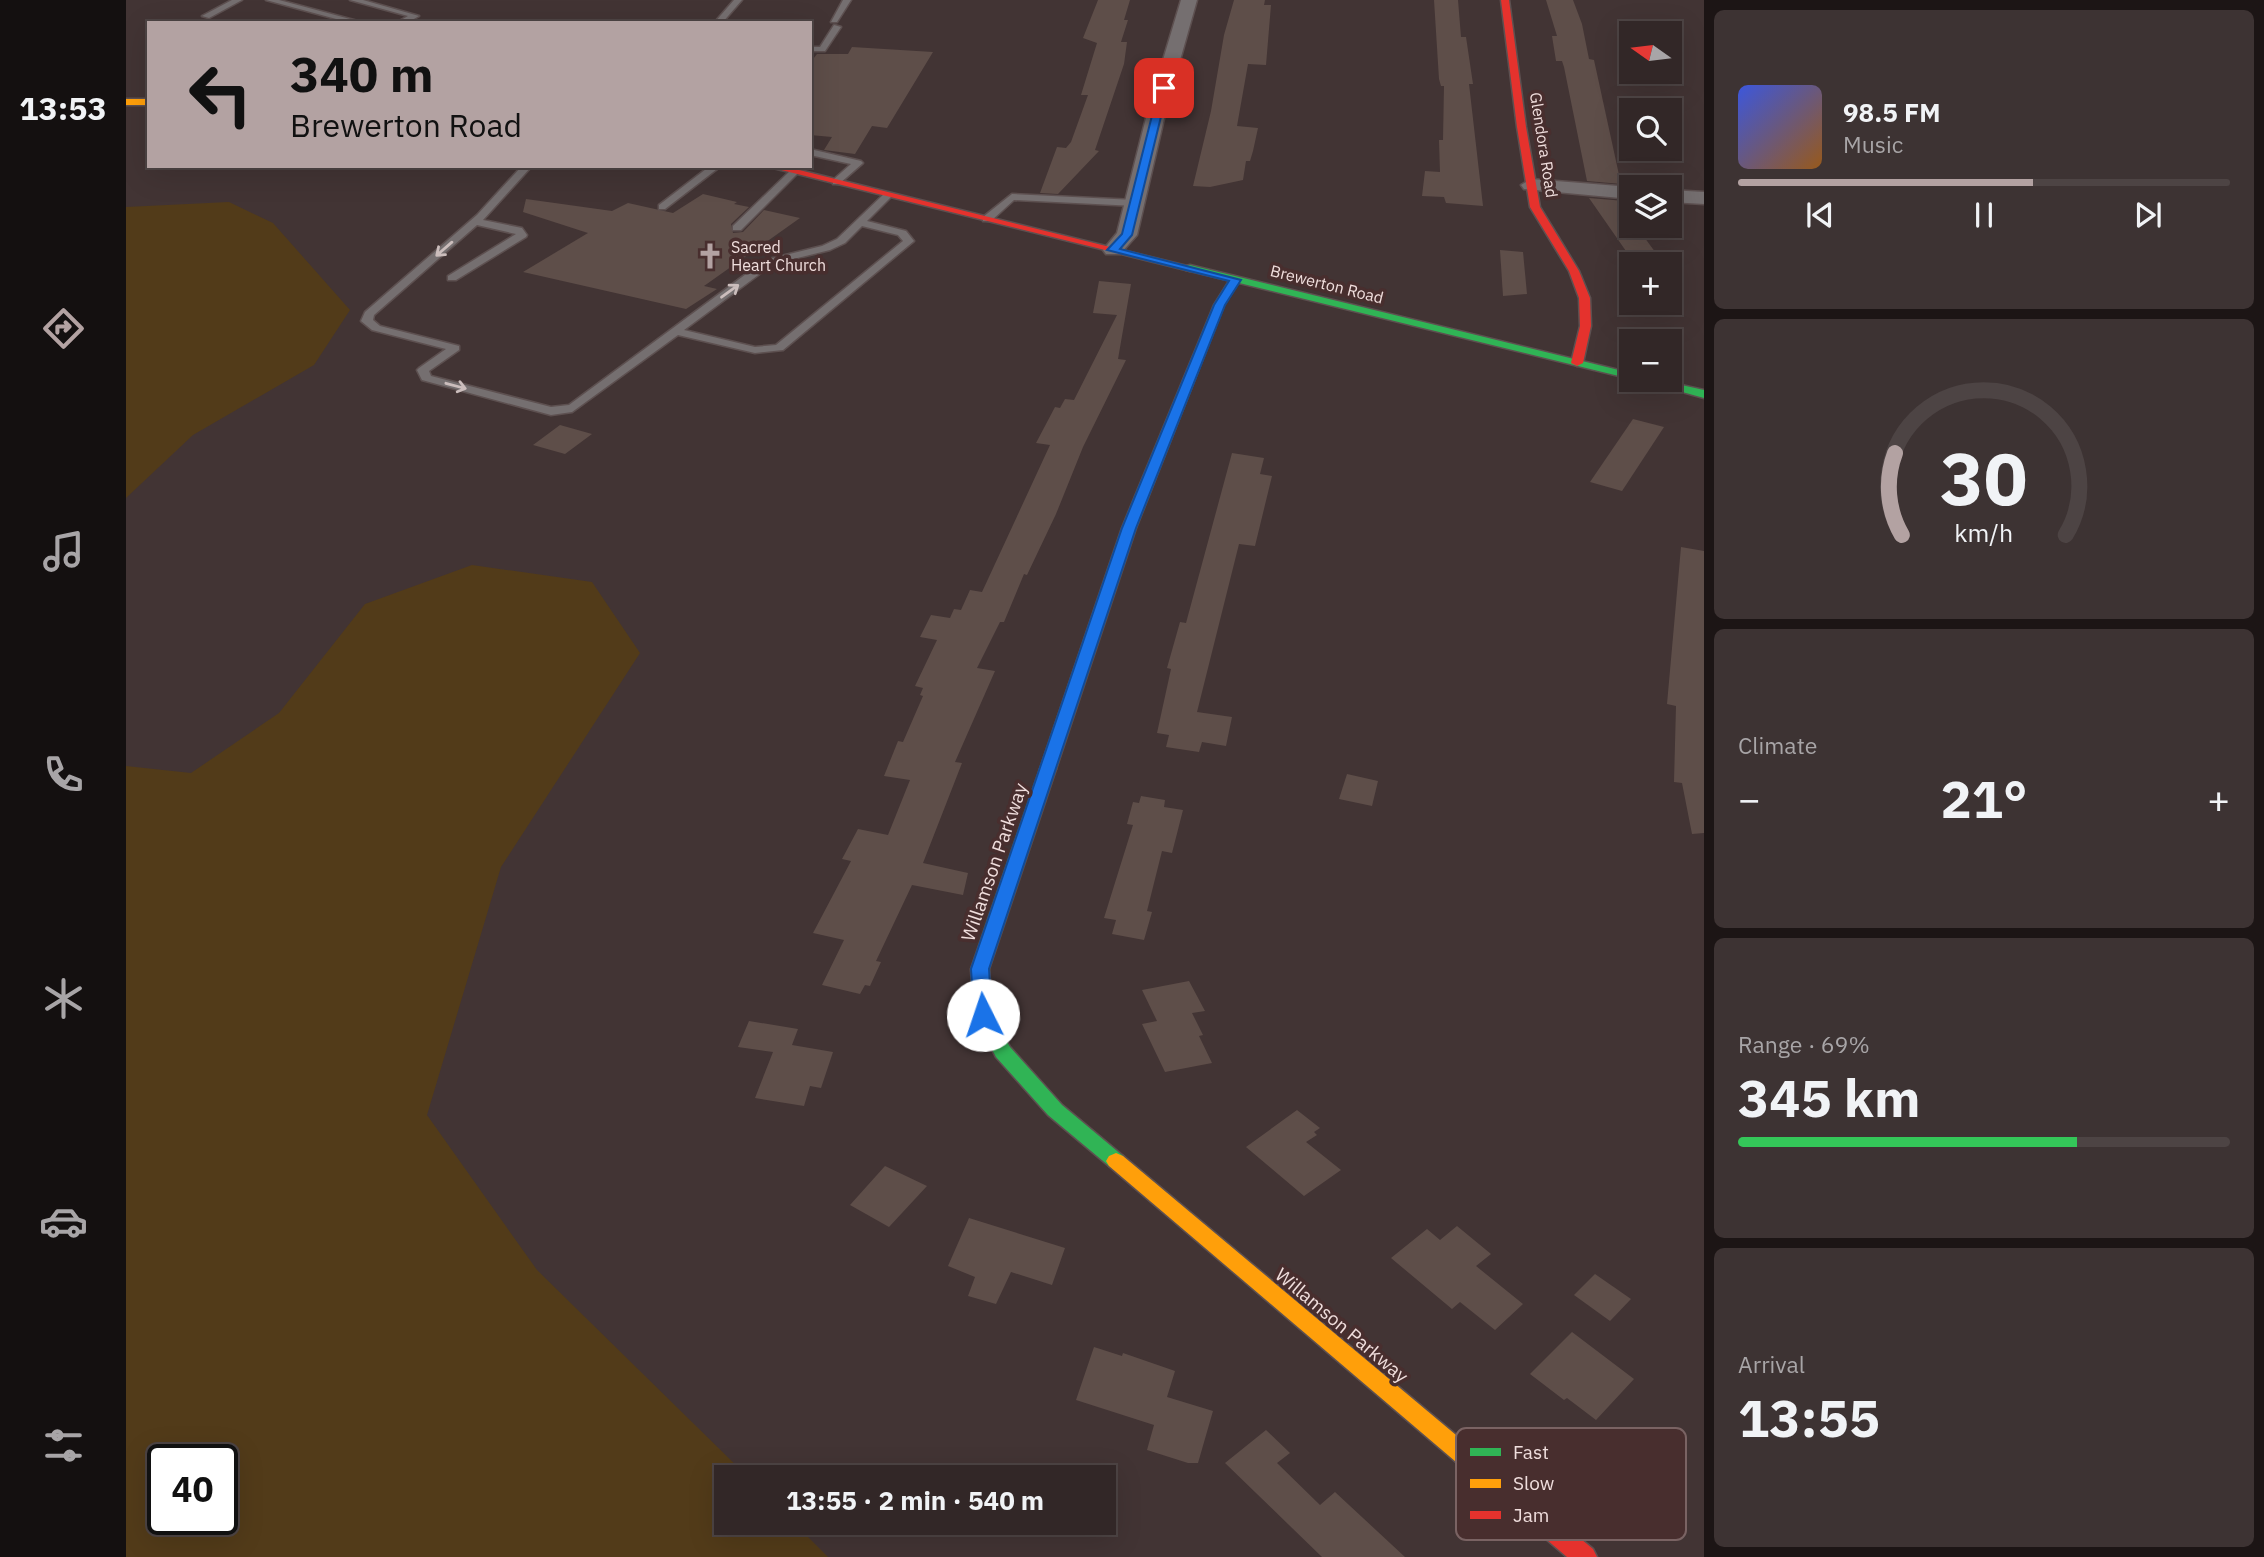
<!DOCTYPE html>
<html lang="en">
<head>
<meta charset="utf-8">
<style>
	:root { --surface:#322727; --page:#3d3333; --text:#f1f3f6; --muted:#a8a5a7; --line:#4d4444; --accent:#b3a2a2 }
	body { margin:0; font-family:"IBM Plex Sans",sans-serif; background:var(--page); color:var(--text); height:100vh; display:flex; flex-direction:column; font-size:26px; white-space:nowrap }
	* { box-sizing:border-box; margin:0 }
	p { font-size:23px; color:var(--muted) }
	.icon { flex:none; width:38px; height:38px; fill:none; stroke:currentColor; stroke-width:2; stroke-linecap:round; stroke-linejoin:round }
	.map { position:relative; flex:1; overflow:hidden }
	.drawer { display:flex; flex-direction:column; gap:10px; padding:10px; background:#1c1515; width:560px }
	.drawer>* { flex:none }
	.top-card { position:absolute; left:21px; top:21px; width:665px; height:147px; border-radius:0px; box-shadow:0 7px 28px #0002,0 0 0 2px var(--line); background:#b3a2a2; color:#111; overflow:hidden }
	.needle { width:46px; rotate:284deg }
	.tools { position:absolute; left:1493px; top:21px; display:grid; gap:14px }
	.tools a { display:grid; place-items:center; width:63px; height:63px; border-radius:0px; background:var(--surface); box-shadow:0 7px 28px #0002,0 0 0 2px var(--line); font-size:35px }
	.speed { position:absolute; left:21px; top:1444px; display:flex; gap:14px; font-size:35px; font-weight:700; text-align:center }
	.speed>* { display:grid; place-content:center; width:91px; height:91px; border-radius:50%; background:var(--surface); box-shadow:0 7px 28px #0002,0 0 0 2px var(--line); line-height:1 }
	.speed .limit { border:4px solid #111; border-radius:10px; background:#fff; color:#111 }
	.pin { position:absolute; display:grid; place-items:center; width:60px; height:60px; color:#fff; margin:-30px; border-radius:14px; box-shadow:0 4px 10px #0006 }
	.me { position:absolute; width:77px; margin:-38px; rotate:356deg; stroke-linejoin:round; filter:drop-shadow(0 0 5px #0008) }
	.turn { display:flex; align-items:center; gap:24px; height:147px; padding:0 28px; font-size:32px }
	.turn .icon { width:91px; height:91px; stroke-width:2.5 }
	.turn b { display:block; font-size:49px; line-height:60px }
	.big { font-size:52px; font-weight:700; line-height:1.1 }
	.drawer .tile { flex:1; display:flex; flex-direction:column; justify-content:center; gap:10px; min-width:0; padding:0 24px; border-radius:10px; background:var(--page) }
	.drawer .dial { align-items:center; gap:0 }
	.dial svg { height:182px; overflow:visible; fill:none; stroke:var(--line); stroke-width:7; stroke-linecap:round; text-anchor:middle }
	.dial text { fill:var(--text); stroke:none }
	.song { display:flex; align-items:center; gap:21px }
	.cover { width:84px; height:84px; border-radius:10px; background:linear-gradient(135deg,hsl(230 70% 55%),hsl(30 70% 35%)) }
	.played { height:7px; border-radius:4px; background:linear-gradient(90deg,var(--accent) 60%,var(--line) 60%) }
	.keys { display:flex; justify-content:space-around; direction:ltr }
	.heat { display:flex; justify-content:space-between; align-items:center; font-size:38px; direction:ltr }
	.charge { height:10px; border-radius:5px; background:linear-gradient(90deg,#34c759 69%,var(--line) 0) }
	.trip { position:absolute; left:588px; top:1465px; width:402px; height:70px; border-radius:0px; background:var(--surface); box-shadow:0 7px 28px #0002,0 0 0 2px var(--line); font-weight:700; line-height:70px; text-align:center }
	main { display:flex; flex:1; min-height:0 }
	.dock { display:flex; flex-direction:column; width:126px; justify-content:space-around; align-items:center; background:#141010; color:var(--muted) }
	.dock .icon { width:49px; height:49px }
	.dock .selected { color:var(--accent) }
	.dock b { font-size:32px; color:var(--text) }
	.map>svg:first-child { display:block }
</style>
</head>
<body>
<main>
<nav class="dock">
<b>13:53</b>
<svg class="icon selected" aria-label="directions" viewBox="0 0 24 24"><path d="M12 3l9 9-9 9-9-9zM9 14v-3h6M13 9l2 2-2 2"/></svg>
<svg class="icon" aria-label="music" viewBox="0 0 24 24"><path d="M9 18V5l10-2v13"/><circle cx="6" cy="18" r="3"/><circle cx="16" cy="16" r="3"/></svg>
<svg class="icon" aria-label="phone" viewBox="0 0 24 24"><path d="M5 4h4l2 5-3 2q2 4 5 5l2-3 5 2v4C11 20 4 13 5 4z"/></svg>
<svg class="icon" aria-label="climate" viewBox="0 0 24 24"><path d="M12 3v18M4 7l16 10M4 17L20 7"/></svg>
<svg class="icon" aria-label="car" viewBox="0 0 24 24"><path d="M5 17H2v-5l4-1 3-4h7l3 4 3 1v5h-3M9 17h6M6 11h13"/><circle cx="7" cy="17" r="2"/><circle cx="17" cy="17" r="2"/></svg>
<svg class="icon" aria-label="filters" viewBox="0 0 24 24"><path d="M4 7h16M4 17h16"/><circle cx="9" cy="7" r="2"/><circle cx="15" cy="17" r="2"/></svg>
</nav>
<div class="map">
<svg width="1578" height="1557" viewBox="0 0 1578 1557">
	<rect width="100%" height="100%" fill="#423434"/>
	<g fill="#523b19" fill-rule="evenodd">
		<path d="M103,202L147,223L224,310L188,365L67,435L0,498V207Z"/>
		<path d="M346,565L466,582L514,653L375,867L301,1115L411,1270L622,1477H600V1522L668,1523L702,1557H0V766L65,773L153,713L239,604ZM37,1460H96V1519H37Z"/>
	</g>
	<g fill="#5e4e49">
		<path d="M972,0H1004L998,20H1002L995,42H1001L998,64L969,150L973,151L932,194L914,193L931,147L940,148L945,142L962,95H955L971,43L957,38Z"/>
		<path d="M1108,0H1139L1138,5H1145L1140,65L1122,64L1111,126L1132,128L1127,151L1124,161H1120L1117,180L1084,187L1067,186L1085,111L1098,35Z"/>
		<path d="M1308,0H1332L1335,37H1340L1347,84H1343L1357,206L1320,203L1318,197L1296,196L1299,171L1314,172L1313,140H1317L1318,86H1315L1313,79Z"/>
		<path d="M1420,0H1447L1456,24L1463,59L1468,60L1495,184L1461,181L1438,67L1436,61H1430L1426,36H1431Z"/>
		<path d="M726,47L807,52L761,128L746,126L729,154L698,150L706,137L684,135V63L691,54H722Z"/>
		<path d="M577,194L611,202L608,204L623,207L605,224L607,233L617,232L638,210L674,218L578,286L591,289L560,309L397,272L462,233L397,212L400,199L486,211L502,203L547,213Z"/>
		<path d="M1463,198L1499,201L1505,226H1510L1538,264H1509Z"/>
		<path d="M1374,250L1397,252L1401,294L1377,296Z"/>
		<path d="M973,281L1005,284L992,359L1000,360L957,447L930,514L901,575L898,574L878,622H874L851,668L869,671L829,762L836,763L797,863L842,873L837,895L786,885L750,961L755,962L744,986L739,985L734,994L696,985L718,940L687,933L725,861L716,859L732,829L762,835L784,780L758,776L772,741L777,742L797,696L794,695L797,688L789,686L811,640L794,637L805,615L824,618L828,609L835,610L844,590L856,592L924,445L910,443L929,407L934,408L939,399L948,400L991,315L967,313Z"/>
		<path d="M1507,419L1538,427L1496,491L1464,482Z"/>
		<path d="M434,425L466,434L439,454L407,445Z"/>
		<path d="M1106,453L1138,458L1134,474L1146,476L1129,546L1113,544L1071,712L1106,717L1100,746L1076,742L1073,752L1040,747L1043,735L1031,733L1045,669L1041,668L1054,622L1060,623Z"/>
		<path d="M1555,547L1578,551V833L1566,834L1556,783L1548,782L1550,706L1541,704Z"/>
		<path d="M1221,774L1252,781L1246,806L1213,799Z"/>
		<path d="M1015,796L1039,800L1038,807L1057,810L1046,853L1036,851L1021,911L1026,912L1018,940L986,934L990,920L978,918L1007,825L1001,824L1007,802L1013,803Z"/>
		<path d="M1063,981L1079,1011L1066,1013L1077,1035L1073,1036L1086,1063L1039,1072L1016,1024L1031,1021L1016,990Z"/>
		<path d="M623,1021L672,1029L666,1045L707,1052L695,1088L684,1086L678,1106L629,1098L647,1052L612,1047Z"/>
		<path d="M1171,1110L1194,1128L1188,1132L1191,1135L1180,1142L1215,1170L1178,1196L1120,1147Z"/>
		<path d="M759,1166L801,1186L763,1227L724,1205Z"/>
		<path d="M843,1218L939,1248L926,1285L885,1272L870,1304L842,1296L849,1277L822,1266Z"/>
		<path d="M1331,1226L1365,1254L1350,1266L1397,1304L1369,1330L1334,1302L1326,1309L1265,1258L1301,1229L1314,1240Z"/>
		<path d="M1469,1274L1505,1299L1484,1321L1448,1295Z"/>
		<path d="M1446,1332L1508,1379L1470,1420L1441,1398L1438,1400L1404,1374Z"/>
		<path d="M968,1347L996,1356L997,1353L1049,1371L1041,1397L1087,1411L1072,1463H1062L1021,1450L1028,1425L950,1400Z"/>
		<path d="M1140,1430L1164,1453L1151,1463L1194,1505L1209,1492L1279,1557H1196L1099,1463Z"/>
	</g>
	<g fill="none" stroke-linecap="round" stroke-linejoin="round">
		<g stroke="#5d5050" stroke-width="3">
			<g id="lane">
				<path d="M106,0H116L83,18L76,16Z"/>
				<path d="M140,0H153L239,23H225Z"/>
				<path d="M224,0H237L293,16L281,23H270L282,16Z"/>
				<path d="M608,0H616L596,23H588Z"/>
				<path d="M717,0H725L711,22H705Z"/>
				<path d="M708,25L715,27L699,51H684V47H694Z"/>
				<path d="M684,149L735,161L737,163L713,184H707V180L725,164L684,155Z"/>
				<path d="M396,166H406L357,220L396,228L401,235L400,237L330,280H322V276L390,234L351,225L248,315L247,320L254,326L333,346V350L303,371L305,376L425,407L443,405L639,260L696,246L711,239L759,193L767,195L741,221L780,231L788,241L657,350L629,353L552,335L446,412L425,415L296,380L291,370L293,368L320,349L246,330L235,321L239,312L351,215ZM736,226L772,235L777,241L650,345L629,347L558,330L647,264L704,250L719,243Z"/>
				<path d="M584,166H595L539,209H533V205Z"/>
				<path d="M665,170L673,172L615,230H607V226Z"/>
				<path d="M886,194L1009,200L1014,203L1009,206L888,200L865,221H857V217Z"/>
			</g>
		</g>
		<g stroke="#5d5050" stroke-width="3">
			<g id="street">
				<path d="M1055,0H1071L1040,110L1011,235L994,254H980L977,250L991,233L1022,110Z"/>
				<path d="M1405,179L1505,187V199L1398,189L1395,185Z"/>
				<path d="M1544,190L1578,192V204L1544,202Z"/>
			</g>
		</g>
		<g stroke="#5d5050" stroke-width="3">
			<g id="fast">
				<path d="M1064,265L1505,373V379L1060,270V266Z"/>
				<path d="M1513,380H1533L1578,390V398Z"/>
				<path d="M922,764L930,769L863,969L866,1015L884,1047L936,1105L997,1156L1000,1161L997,1166L990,1169L983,1166L922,1115L870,1057L848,1015L845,969L914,769Z"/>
			</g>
		</g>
		<g stroke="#5d5050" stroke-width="3">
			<g id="slow">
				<rect x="0" y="99" width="23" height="6"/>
				<path d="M1105,278L1114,280L1098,305L1010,528L930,769L922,774L916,772L914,769L996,528L1088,305Z"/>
				<path d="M990,1153L997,1156L1373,1471L1376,1478L1373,1485L1365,1489L1357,1485L983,1166L980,1161L983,1156Z"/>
			</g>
		</g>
		<g stroke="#5d5050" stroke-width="3">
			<g id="jam">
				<path d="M1375,0H1383L1400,127L1414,207L1453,271L1464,298L1465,326L1457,363L1451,366L1445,363L1454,326L1453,298L1443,271L1404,207L1391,127Z"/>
				<path d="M639,166H657L1069,268L1064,271Z"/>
				<path d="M1365,1467L1373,1471L1467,1549L1471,1557H1441L1357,1485L1354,1478L1357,1471Z"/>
			</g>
		</g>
		<use href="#lane" fill="#756f70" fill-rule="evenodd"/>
		<use href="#street" fill="#756f70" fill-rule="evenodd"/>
		<use href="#fast" fill="#30b455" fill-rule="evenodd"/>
		<use href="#slow" fill="#ff9f0a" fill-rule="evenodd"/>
		<use href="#jam" fill="#e5322d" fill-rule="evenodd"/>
	</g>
	<defs><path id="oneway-shaft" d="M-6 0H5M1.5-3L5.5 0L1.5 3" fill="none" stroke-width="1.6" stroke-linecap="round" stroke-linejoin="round" transform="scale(1.75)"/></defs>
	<g stroke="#cbbdbc">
		<use href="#oneway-shaft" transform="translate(318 249) rotate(139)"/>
		<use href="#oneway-shaft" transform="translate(604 291) rotate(-36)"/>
		<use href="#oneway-shaft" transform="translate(330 386) rotate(15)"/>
	</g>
	<path fill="#1a73e8" stroke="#114b97" stroke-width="2" d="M1038,86L1042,88L1006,235L994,249L1115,280L1099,305L1010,528L863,969L866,1015L864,1020H851L848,1015L845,969L996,528L1088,305L1103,281L981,250L996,234L1033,88Z"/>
	<defs>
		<g id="church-bare" transform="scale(2.1)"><path d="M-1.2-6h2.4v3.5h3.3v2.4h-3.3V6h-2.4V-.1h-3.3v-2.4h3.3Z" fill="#b3a2a2" stroke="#482e2e" stroke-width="2.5" paint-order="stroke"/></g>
	</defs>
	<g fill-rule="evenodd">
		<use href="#church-bare" x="584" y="256"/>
	</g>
	<g text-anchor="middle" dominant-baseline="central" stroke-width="7" stroke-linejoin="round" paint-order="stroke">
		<g font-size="16" fill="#f0dedd" stroke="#482e2e">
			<text transform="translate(1418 145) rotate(81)">Glendora Road</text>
			<text transform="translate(1201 284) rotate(14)">Brewerton Road</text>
		</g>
		<g font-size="16" fill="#f0dedd" stroke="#482e2e" text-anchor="start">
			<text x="605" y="247">Sacred<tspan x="605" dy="18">Heart Church</tspan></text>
		</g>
		<g font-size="19" fill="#f0dedd" stroke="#482e2e">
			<text transform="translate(868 862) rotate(-71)">Willamson Parkway</text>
			<text transform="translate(1216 1325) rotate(40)">Willamson Parkway</text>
		</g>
	</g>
	<rect x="1330" y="1428" width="230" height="112" rx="10" fill="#482e2e" stroke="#7a6363" stroke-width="2"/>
	<rect x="1344" y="1448" width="31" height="8" fill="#30b455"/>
	<rect x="1344" y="1479" width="31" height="9" fill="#ff9f0a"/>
	<rect x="1344" y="1511" width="31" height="8" fill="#e5322d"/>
	<g font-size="19" fill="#f0dedd">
		<text x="1387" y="1459">Fast</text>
		<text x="1387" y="1490">Slow</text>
		<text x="1387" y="1522">Jam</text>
	</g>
</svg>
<div class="tools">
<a><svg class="needle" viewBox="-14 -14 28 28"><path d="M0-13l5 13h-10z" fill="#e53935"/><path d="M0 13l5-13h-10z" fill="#a8a5a7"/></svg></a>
<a><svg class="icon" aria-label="search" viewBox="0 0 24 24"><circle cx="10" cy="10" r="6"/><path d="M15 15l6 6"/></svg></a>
<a><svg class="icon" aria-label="layers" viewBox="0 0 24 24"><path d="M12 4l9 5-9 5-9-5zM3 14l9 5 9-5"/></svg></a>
<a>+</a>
<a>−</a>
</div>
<div class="speed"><div class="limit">40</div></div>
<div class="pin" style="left:1038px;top:88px;background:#d93025"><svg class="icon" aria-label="arrive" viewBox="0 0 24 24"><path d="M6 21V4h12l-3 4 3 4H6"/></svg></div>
<svg class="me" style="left:857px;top:1015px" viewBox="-20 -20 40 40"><circle r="19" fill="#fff"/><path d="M0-13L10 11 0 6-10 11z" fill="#1a73e8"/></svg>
<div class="trip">13:55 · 2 min · 540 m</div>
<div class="top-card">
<div class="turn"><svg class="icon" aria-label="left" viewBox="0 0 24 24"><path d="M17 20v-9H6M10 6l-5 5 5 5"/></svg><div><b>340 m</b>Brewerton Road</div></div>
</div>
</div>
<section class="drawer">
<div class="tile">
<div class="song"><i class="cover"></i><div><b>98.5 FM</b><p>Music</p></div></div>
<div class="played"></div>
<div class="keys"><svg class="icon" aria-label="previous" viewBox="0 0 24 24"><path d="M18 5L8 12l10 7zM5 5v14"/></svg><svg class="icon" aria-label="pause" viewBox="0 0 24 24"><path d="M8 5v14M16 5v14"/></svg><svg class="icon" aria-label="next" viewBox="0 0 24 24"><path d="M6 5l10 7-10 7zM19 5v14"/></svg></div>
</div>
<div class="tile dial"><svg viewBox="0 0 100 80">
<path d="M14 69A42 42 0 1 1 86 69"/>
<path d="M14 69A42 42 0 0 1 11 33" stroke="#b3a2a2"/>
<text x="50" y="56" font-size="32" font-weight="700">30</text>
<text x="50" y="72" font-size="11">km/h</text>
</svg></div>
<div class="tile"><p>Climate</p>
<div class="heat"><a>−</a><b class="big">21°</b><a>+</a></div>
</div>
<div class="tile"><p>Range · 69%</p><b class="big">345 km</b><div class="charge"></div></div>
<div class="tile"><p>Arrival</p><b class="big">13:55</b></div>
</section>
</main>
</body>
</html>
